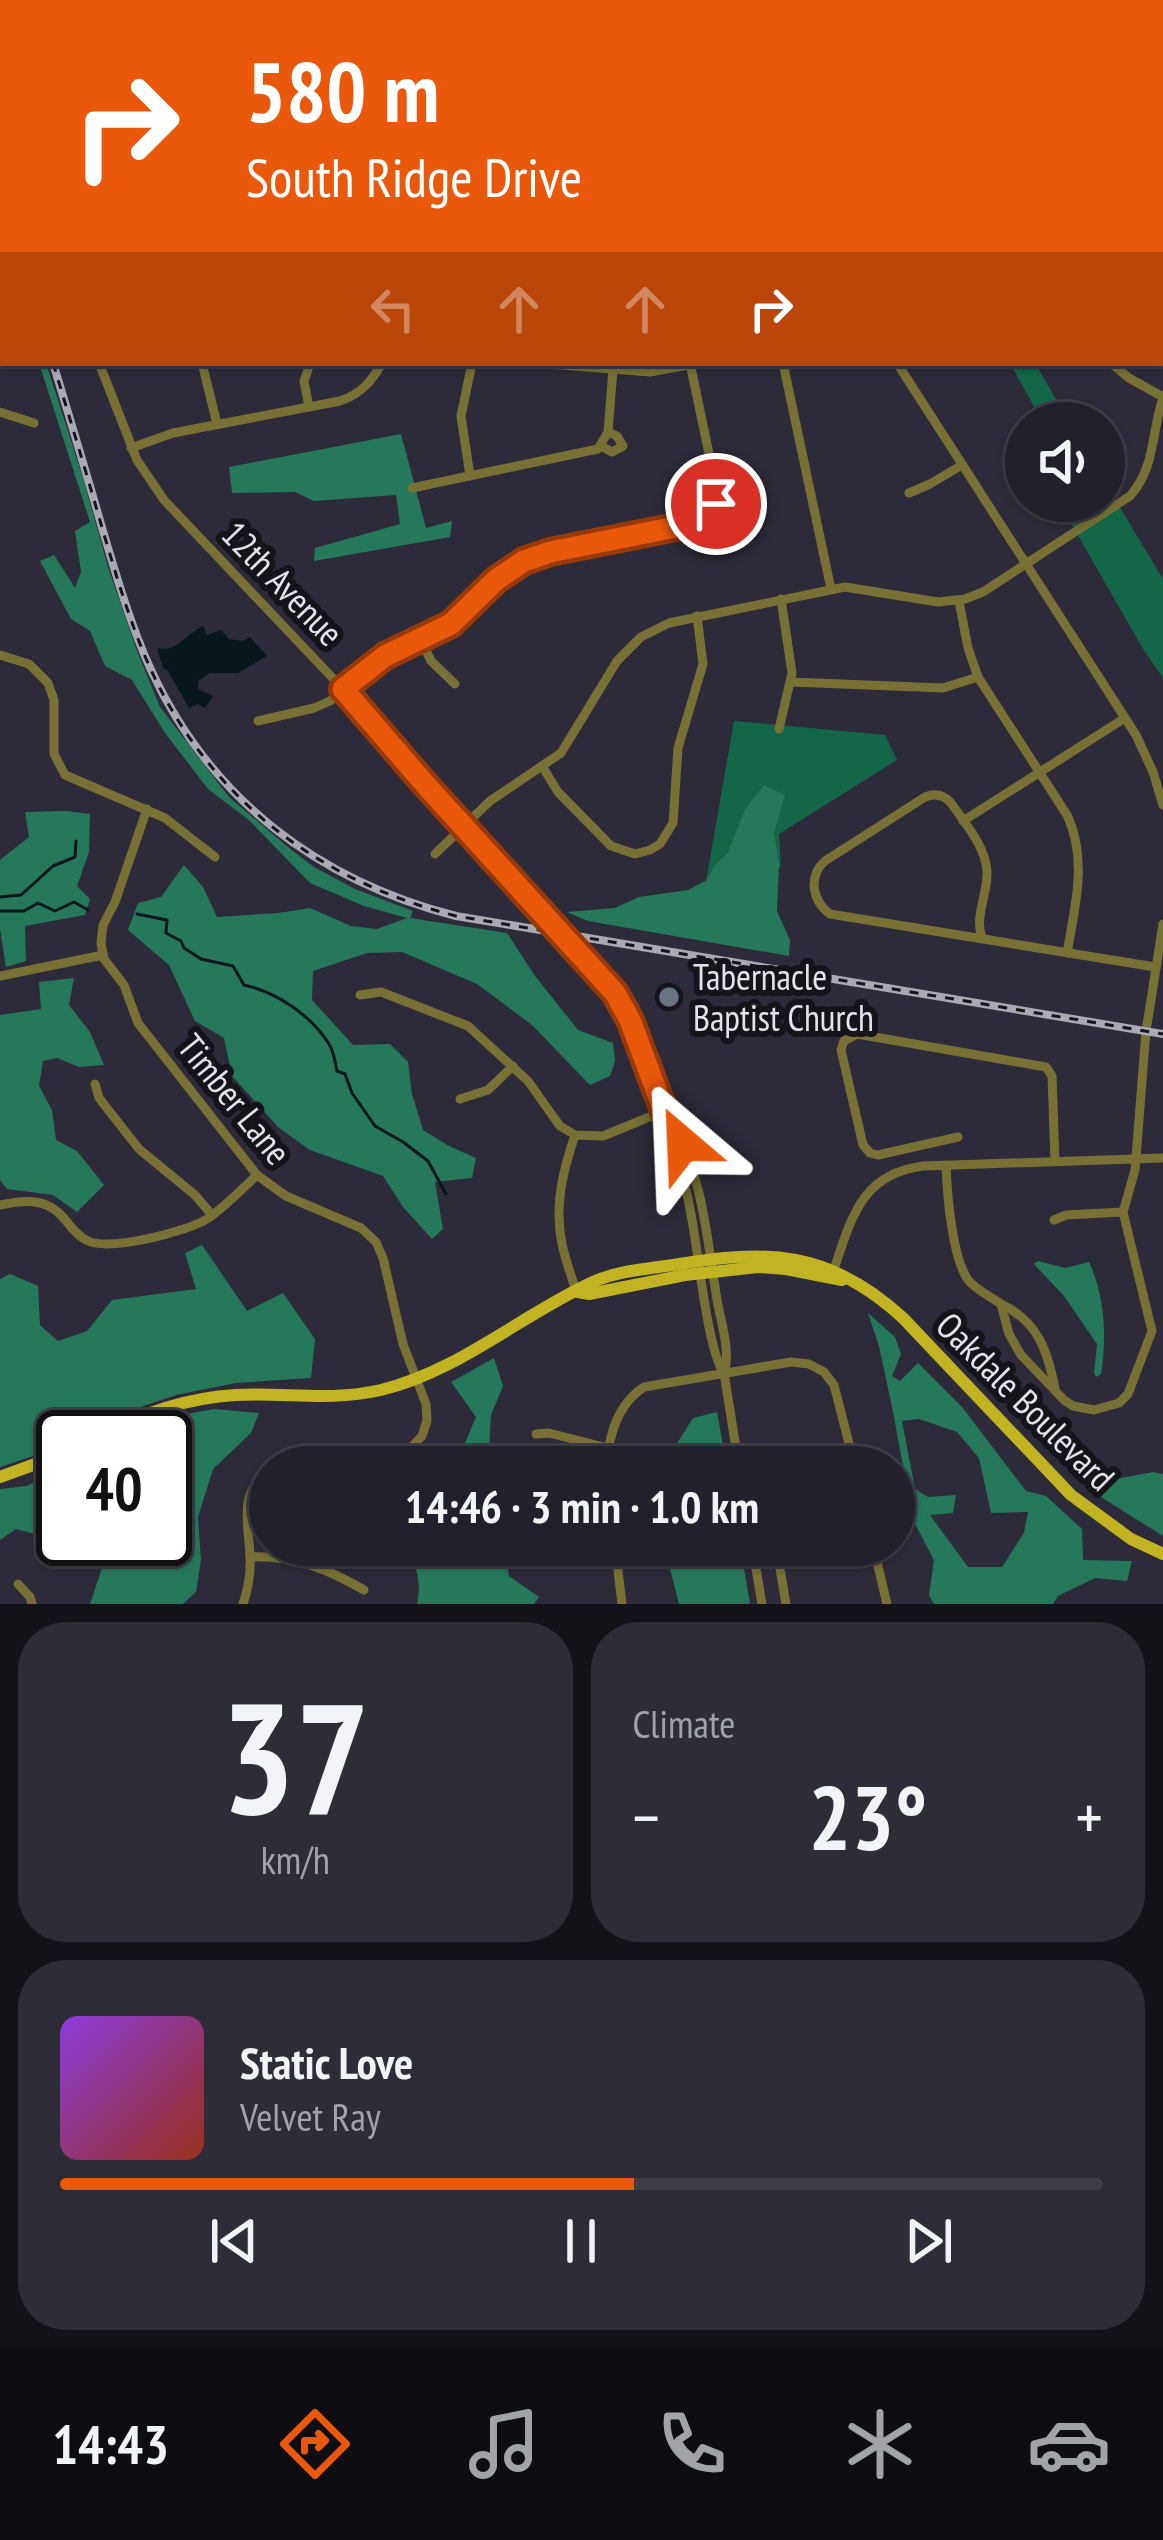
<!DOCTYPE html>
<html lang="en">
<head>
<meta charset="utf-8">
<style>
	:root { --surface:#22202b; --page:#2e2d37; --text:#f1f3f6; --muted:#a2a3a9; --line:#3f3e47; --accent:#ea580c }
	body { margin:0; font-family:"PT Sans Narrow",sans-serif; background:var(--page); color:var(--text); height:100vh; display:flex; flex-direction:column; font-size:45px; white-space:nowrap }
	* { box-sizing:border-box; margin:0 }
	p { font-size:39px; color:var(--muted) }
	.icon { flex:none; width:66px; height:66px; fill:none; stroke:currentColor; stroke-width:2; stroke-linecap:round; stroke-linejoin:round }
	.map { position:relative; height:1604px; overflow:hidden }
	.side { display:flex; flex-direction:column; gap:18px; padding:18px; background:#131218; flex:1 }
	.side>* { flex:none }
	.banner { position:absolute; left:0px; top:0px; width:1164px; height:366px; box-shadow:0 3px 9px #0004,0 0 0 3px var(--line); background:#ea580c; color:#fff; overflow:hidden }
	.fabs { position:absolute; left:1005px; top:402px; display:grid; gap:24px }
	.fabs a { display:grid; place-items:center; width:120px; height:120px; border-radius:50%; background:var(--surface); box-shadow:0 3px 9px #0004,0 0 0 3px var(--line); font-size:60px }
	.speed { position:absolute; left:36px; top:1410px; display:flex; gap:24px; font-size:60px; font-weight:700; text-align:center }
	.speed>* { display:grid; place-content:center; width:156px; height:156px; border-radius:50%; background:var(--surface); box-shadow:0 3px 9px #0004,0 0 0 3px var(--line); line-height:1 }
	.speed .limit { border:6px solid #111; border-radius:18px; background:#fff; color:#111 }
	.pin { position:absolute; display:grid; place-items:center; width:102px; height:102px; color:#fff; margin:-51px; border:6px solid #fff; border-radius:50%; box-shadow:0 3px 12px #0007 }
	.me { position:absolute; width:132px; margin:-66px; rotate:334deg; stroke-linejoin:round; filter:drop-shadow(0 0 9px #0008) }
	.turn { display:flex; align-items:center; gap:42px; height:252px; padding:0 48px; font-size:54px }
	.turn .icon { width:156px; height:156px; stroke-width:2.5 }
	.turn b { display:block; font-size:84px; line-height:102px }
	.lanes { display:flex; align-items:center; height:114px; padding:0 48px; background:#0003; justify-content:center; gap:60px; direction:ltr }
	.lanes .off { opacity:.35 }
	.big { font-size:90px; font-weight:800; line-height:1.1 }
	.side .tile { flex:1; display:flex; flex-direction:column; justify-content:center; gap:18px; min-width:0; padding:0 42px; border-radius:48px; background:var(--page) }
	.side .dial { align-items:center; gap:0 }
	.dial b { font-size:156px; line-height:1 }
	.song { display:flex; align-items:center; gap:36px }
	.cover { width:144px; height:144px; border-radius:18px; background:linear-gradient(135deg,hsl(270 70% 55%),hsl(10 70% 35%)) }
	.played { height:12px; border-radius:6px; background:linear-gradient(90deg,var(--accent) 55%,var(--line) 55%) }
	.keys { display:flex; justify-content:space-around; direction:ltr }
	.heat { display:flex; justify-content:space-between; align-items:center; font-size:66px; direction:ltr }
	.side .tiles { flex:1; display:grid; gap:18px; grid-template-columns:1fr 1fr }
	.tile:last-child { grid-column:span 2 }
	.trip { position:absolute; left:249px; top:1446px; width:666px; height:120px; border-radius:60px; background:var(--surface); box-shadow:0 3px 9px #0004,0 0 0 3px var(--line); font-weight:800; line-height:120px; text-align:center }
	.menu { display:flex; height:192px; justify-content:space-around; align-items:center; background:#0e0d11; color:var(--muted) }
	.menu .icon { width:84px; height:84px }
	.menu .selected { color:var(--accent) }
	.menu b { font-size:54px; color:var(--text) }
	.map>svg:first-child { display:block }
</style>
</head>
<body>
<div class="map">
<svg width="1163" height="1604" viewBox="0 0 1163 1604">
	<rect width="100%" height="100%" fill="#2d2b39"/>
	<g fill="#146649">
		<path d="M1010,363H1035L1070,423H1043Z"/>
		<path d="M1104,481L1163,579V678L1143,649L1068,518L1064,501H1104Z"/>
		<path d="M734,721L885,735L897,760L779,834L781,867L706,881Z"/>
	</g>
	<g fill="#257859" fill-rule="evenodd">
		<path d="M39,363H46L83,478L109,570L137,651L160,707L229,797L289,848L314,867L355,889L413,911L410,918L507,933L535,976L578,1030L613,1043L615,1061L610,1076L590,1085L532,1025L477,984L402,952L367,953L313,971L312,1000L353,1045L390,1044L408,1062L412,1094L423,1130L449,1146L476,1158L472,1178L435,1182L443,1229L432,1239L403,1207L383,1176L310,1150L279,1128L232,1076L224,1038L195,1021L169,965L128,930L138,903L161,897L184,865L203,887L217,917L278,913L310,908L351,926L377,929L407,918L364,906L310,883L250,821L208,789L165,733L132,680L105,666L90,631L71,619L40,561L54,555L75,588L81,572L75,531L90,522Z"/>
		<path d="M401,434L426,528L452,521L450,537L314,561L315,548L400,524L396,495L314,501L295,492L232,493L229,467Z"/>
		<path d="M764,785L785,795L774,833L779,864L777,911L790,940L789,956L588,921L567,912L615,908L639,897L688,890L707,880L714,866L728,853L745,809Z"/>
		<path d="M66,811L90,814L89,852L77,886L90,899L85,915L25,926L26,961L6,967L0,929V860L29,837L25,812Z"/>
		<path d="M74,978L69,1005L90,1032L104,1065L79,1067L57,1058L43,1061L39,1086L52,1110L56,1140L77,1151L104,1185L77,1212L53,1195L7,1189L0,1180V1015L41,1009L39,982Z"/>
		<path d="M202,1245L247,1311L283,1293L315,1339L311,1378L236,1383L176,1395L117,1415L80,1437H63V1446L0,1467V1279L10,1274L38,1286L40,1325L58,1341L87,1331L112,1300L196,1289L185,1253Z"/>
		<path d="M1038,1261L1065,1268L1089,1262C1105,1296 1107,1338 1101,1374L1096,1377L1094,1373L1097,1344L1064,1296L1034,1264Z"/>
		<path d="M868,1313L895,1337L901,1354L892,1376L900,1381L918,1363L962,1407L1026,1491L1046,1496L1082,1529L1083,1560L1132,1561L1127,1581L1095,1578L1058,1596L1053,1604H934L929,1595L934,1560L913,1520L893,1412L879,1346ZM919,1419L957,1432L979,1458L991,1513L1028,1512L1024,1533L1002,1567H968L930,1515L953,1513L956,1495L928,1497L915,1489L902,1421Z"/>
		<path d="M494,1358L503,1386L491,1415L488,1467H455L476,1417L451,1382Z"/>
		<path d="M214,1409L259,1413L251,1433L213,1469L198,1517L201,1560L196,1592L183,1604H90L102,1568L82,1565L56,1540L16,1529L0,1540V1489L26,1486L63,1470V1539H165V1437H131L165,1418Z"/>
		<path d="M717,1412L727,1467H672L676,1445L693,1418Z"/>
		<path d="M1153,1472L1163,1474V1536L1093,1492L1110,1480Z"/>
		<path d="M400,1545H504L509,1576L539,1597L534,1604H417C422,1580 417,1563 400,1545Z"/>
		<path d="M664,1545H740L750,1604H679Z"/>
	</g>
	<path fill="#07171b" d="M203,626L207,635L221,630L229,639L243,641L250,637L267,656L238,673H210L199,680L198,689L213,696L205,708L198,704L189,708L168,671L163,668L157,648C177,653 186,634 203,626Z"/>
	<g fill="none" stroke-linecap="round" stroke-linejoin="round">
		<g stroke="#07171b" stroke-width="3">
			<path d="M1099,0L1101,3"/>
			<path d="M1161,86L1163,90"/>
			<path d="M0,897L21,895L53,866L75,857L76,841"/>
			<path d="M0,911H24L38,903L55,911L74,902L88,910"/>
			<path d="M137,914L167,920L166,933L181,941L184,948L201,959L233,966L244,985C276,992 311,1015 329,1044C334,1052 335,1062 337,1071L345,1074L352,1093L375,1126L403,1142L428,1161L446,1194"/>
		</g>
		<g stroke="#777136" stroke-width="9">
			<path d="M159,0V3"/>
			<path d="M518,0L519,3"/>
			<path d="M868,0V3"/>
			<path d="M264,3L266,0"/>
			<path d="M421,3L426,0"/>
			<path d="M1161,106L1163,105"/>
			<path d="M1161,224L1163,227"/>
			<path d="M0,361L3,360"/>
			<path d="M99,363L137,460L164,500L343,689L424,783L615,993C630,1017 639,1043 648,1069C667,1118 683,1168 692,1220C698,1251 708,1353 724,1373"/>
			<path d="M202,363L217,424"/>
			<path d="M536,363L650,372L699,363"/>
			<path d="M783,363L831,589"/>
			<path d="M897,363L1136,735L1153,772L1163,805"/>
			<path d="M1111,363L1129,378L1163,397"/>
			<path d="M308,370L304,381L309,407"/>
			<path d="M0,412L34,423"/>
			<path d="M601,446L612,452L623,446L617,436L608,432"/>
			<path d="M131,448L173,433L340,401C361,394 372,381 382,363"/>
			<path d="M470,476L461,416L472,363"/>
			<path d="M412,488L598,449L608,432L613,369"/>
			<path d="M909,493L930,484L962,465"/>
			<path d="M959,601L968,648L978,677L1067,815C1088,860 1075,906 1067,953"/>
			<path d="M421,640L431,661L455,684"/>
			<path d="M0,655L29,664L48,683L54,700V754L65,775L165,818L215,857"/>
			<path d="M791,682L943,688L978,677"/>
			<path d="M258,721L314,708L330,701L385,655L451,624L496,580L524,561L550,552L696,523C710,517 717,508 717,492L690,363"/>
			<path d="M779,729L792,673L781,599"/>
			<path d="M542,766L558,792L611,846L635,854L650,850L660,844L673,823L678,748L703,664L697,616"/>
			<path d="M147,809L115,902L103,925L101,943L104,959L124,985L138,1023L257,1175L286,1196L361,1228L376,1242L383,1258L403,1344L426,1404L427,1421L422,1436L404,1455L354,1465L278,1467"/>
			<path d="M963,821L1125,718"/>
			<path d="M435,854L490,801L561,753L617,661L641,637L669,623L845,587L938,602L965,599L983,592L1130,496C1156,467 1151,432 1163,398"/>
			<path d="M983,939C973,919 988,894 987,872C986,847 965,823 951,803C944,795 935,793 925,797L825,861C808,876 812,901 830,914L1155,967"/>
			<path d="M0,976L103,955"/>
			<path d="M360,995L381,992L468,1026L528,1081L560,1126L575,1135L603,1136L664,1111"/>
			<path d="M95,1084L99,1098L139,1149L195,1195L212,1215"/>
			<path d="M460,1099L488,1090L513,1066"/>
			<path d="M670,1120C703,1174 707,1239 717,1300C721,1322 731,1352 724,1373L739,1467"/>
			<path d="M575,1135C563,1171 554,1205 562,1244C565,1260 572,1276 576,1292"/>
			<path d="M958,1137L878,1155L870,1153L863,1145L841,1050L844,1041L857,1034L1046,1067L1052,1076L1055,1161"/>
			<path d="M946,1165C947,1192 952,1260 969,1281C977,1290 991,1297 1001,1304L1009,1334L1021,1355L1064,1400L1073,1406L1094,1410L1119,1403L1128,1394L1152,1331L1123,1212L1135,1170L1146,1031L1163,924"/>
			<path d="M0,1205C28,1199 49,1198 67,1222C73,1230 79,1237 88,1241C111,1251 186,1232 207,1219C225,1207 241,1190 257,1175"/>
			<path d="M1054,1220L1066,1215L1123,1212"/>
			<path d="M833,1272C851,1220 860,1174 923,1166L1163,1158"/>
			<path d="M1001,1304C1038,1321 1048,1352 1055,1389"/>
			<path d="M536,1434L549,1433L608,1448"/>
			<path d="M605,1467C610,1436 616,1405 644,1387L791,1362L809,1364L824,1372L834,1385L855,1467"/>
			<path d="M792,1467L851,1451"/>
			<path d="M615,1545L622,1604"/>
			<path d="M752,1545L762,1604"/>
			<path d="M776,1545L786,1604"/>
			<path d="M873,1545L887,1604"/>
			<path d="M250,1557C293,1555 328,1569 364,1590"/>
			<path d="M18,1584L30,1597L32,1604"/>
			<path d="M243,1604C248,1589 251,1573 250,1557C249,1523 237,1493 270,1470"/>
		</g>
		<g stroke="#c2b322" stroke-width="12">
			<path d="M0,46L3,60"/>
			<path d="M578,1292L589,1294L685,1275L758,1267L786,1269L842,1280"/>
			<path d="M96,1437C140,1414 185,1398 235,1395C287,1392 327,1402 381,1390C459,1371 521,1315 593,1282C617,1271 647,1269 673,1265C767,1249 829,1250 903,1318L1071,1495L1131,1539L1163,1554"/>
			<path d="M0,1477L63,1454"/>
		</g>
		<g stroke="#aaa8b3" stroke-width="8">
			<g id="rail">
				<path d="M0,192L3,200"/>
				<path d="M53,363C70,419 87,475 103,531C117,578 131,626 151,670C211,800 319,881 456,916L1163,1034"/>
			</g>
		</g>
		<use href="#rail" stroke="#15141b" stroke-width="3" stroke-dasharray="9" stroke-linecap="butt"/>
	</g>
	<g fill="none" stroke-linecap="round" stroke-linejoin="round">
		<g stroke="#983908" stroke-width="30">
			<path id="route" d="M683,1144L664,1111L630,1020L615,993L424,783L343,689L385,656L451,624L496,580L524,561L550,552L696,523L709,515L716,504"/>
		</g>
		<use href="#route" stroke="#ea580c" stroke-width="21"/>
	</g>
	<circle fill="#6b7280" stroke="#15141b" stroke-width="4.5" cx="669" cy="997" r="12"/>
	<g text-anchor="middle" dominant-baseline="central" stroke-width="12" stroke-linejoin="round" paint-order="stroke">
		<g font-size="36" fill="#e4e3ec" stroke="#15141b">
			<text transform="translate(283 583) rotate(46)">12th Avenue</text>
			<text transform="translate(235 1099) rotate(51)">Timber Lane</text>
			<text transform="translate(1026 1401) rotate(45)">Oakdale Boulevard</text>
		</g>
		<g font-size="36" fill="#e4e3ec" stroke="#15141b" text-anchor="start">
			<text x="693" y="976">Tabernacle<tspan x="693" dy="41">Baptist Church</tspan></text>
		</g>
	</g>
</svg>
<div class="fabs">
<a><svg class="icon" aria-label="sound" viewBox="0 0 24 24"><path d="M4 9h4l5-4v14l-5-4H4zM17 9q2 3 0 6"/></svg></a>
</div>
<div class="speed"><div class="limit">40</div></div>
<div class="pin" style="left:716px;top:504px;background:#d93025"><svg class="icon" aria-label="arrive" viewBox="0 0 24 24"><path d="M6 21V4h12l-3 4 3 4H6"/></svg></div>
<svg class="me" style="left:683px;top:1144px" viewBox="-20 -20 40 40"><path d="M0-17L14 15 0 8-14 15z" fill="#ea580c" stroke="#fff" stroke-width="4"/></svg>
<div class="trip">14:46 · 3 min · 1.0 km</div>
<div class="banner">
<div class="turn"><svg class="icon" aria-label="right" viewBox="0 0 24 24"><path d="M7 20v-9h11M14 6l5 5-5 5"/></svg><div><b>580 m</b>South Ridge Drive</div></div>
<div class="lanes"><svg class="icon off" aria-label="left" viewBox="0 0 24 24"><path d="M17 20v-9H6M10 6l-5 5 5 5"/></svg><svg class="icon off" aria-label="ahead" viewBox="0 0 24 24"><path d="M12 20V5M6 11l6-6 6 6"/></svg><svg class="icon off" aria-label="ahead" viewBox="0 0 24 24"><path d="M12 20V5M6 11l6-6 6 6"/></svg><svg class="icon" aria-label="right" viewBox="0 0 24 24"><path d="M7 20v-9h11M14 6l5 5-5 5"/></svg></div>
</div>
</div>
<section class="side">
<div class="tiles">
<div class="tile dial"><b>37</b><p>km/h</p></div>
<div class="tile"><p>Climate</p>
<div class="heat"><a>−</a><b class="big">23°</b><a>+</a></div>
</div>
<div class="tile">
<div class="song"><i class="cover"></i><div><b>Static Love</b><p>Velvet Ray</p></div></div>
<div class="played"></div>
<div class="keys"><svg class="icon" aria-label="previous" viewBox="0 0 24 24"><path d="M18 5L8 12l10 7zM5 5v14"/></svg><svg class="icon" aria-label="pause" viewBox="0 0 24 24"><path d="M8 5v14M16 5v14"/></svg><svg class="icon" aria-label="next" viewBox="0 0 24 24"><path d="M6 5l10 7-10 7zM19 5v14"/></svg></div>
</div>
</div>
</section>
<nav class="menu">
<b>14:43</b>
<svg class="icon selected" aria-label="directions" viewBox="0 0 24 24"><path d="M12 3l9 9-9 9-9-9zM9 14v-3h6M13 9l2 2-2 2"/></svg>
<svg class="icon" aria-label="music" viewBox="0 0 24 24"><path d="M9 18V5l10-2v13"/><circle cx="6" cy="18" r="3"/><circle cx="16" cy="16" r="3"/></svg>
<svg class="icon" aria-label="phone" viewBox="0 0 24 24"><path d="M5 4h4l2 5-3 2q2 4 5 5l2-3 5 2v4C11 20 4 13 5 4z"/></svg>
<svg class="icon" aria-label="climate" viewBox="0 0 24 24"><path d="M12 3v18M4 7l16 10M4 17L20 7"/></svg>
<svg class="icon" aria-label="car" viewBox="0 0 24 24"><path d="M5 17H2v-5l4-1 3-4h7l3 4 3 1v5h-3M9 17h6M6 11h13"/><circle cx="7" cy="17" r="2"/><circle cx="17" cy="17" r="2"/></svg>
</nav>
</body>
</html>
